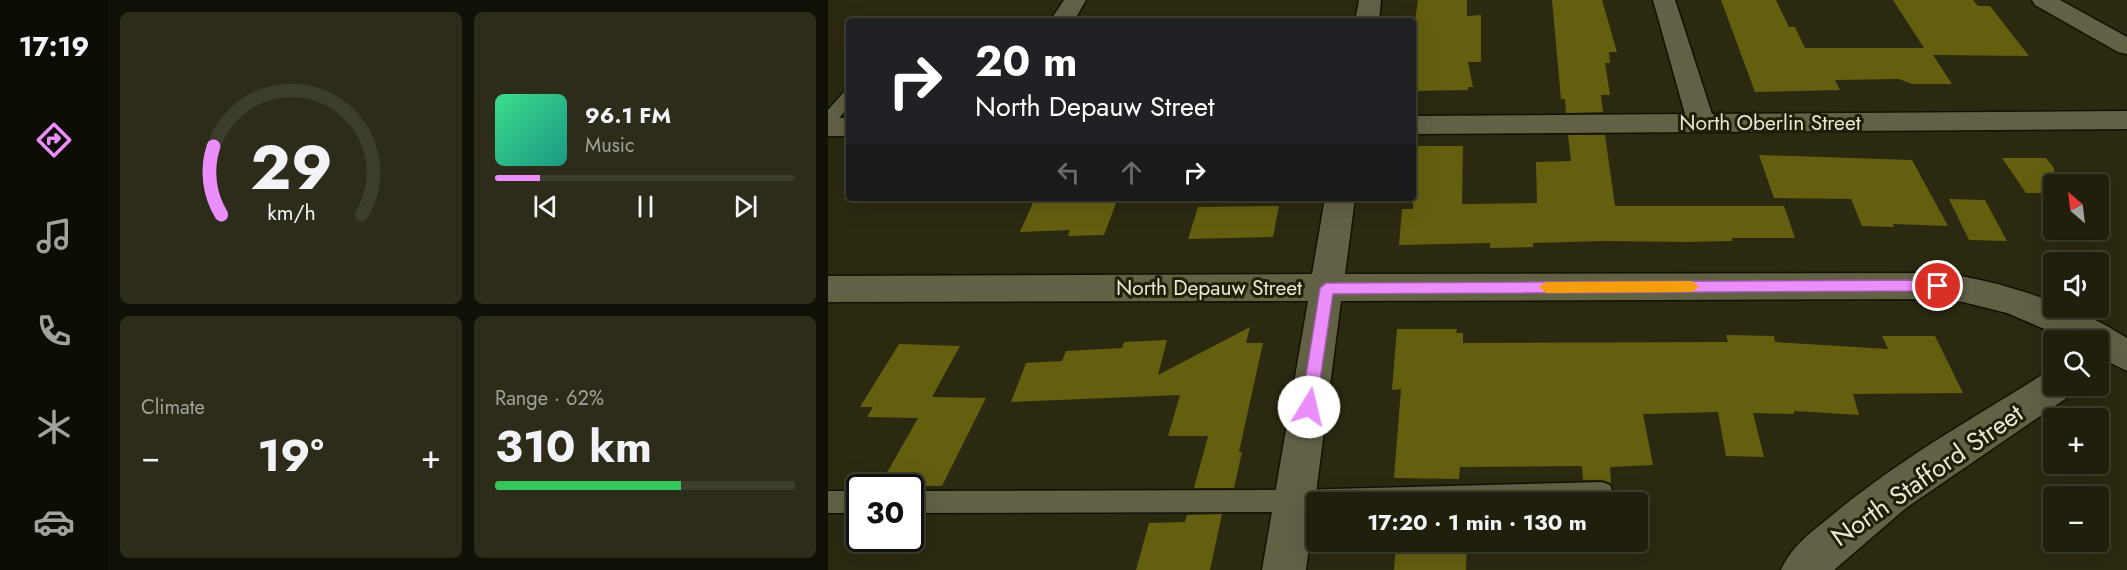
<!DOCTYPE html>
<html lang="en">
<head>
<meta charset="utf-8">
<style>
	:root { --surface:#201f0c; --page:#2d2c1a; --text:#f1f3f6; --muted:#a2a29d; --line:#3d3d2d; --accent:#eb8dfb }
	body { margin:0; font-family:Jost,sans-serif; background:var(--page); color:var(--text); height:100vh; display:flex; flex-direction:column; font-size:22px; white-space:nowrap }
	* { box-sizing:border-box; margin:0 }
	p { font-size:20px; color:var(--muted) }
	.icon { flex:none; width:33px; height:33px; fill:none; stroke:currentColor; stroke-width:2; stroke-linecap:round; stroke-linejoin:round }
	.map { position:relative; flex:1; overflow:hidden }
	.drawer { display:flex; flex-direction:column; gap:12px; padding:12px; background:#121107; width:720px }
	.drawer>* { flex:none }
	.banner { position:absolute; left:18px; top:18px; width:570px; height:183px; border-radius:6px; box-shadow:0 6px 24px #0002,0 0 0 2px var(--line); background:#202124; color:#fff; overflow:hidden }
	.needle { width:39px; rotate:332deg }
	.controls { position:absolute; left:1215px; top:174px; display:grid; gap:12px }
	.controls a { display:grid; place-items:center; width:66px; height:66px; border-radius:6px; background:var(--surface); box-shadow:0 6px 24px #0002,0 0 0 2px var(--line); font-size:30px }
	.speed { position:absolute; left:18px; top:474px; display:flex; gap:12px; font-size:30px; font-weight:700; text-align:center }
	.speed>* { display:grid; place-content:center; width:78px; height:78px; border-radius:50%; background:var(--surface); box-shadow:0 6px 24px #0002,0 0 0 2px var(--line); line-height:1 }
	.speed .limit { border:3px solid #111; border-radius:9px; background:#fff; color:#111 }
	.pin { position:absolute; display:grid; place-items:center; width:51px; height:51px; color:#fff; margin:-26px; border:3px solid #fff; border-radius:50%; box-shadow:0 2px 6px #0007 }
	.me { position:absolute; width:66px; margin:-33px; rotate:9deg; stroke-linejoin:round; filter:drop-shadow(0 0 4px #0008) }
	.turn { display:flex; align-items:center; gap:21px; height:126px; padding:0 30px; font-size:27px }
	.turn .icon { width:78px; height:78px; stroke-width:2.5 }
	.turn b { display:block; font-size:42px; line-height:51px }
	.lanes { display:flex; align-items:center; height:57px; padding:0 30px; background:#0003; justify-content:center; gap:30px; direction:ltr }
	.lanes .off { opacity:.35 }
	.big { font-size:45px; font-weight:700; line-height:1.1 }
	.drawer .widget { flex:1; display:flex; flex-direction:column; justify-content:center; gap:9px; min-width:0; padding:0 21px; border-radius:9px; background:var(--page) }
	.drawer .dial { align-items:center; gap:0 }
	.dial svg { height:156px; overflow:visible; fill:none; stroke:var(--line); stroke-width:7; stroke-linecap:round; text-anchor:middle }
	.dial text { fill:var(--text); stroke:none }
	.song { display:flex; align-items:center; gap:18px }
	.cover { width:72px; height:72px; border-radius:9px; background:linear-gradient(135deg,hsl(150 70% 55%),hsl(170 70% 35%)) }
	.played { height:6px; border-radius:3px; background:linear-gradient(90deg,var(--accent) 15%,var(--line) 15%) }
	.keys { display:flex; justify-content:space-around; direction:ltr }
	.heat { display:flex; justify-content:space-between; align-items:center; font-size:33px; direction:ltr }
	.charge { height:9px; border-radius:4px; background:linear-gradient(90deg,#34c759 62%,var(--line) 0) }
	.drawer .tiles { flex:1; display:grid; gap:12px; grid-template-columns:repeat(2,1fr) }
	.trip { position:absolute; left:478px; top:492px; width:342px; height:60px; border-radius:6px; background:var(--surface); box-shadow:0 6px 24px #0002,0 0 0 2px var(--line); font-weight:700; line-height:60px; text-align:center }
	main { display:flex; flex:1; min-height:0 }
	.tabs { display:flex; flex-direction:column; width:108px; justify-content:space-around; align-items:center; background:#0d0c05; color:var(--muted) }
	.tabs .icon { width:42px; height:42px }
	.tabs .current { color:var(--accent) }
	.tabs b { font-size:27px; color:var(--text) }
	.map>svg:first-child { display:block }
</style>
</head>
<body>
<main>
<nav class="tabs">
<b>17:19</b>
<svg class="icon current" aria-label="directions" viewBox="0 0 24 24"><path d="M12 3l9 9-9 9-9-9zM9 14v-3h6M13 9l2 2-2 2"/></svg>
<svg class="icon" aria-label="music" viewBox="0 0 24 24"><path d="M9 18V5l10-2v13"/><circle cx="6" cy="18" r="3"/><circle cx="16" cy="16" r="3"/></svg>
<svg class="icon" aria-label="phone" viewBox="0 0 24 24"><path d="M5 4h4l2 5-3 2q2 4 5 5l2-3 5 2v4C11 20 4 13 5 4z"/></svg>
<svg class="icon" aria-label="climate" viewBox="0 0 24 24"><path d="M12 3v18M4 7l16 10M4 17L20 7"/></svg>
<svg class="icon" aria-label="car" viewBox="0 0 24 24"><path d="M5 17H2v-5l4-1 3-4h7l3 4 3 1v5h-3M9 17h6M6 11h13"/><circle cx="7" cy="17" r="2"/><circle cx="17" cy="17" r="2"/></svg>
</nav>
<section class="drawer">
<div class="tiles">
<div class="widget dial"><svg viewBox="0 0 100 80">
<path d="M14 69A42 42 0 1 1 86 69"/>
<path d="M14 69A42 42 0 0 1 10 34" stroke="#eb8dfb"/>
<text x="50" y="56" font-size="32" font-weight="700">29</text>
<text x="50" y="72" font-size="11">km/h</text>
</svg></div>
<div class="widget">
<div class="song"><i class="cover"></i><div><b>96.1 FM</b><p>Music</p></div></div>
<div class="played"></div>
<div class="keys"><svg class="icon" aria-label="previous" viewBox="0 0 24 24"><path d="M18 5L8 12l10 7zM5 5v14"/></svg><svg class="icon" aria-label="pause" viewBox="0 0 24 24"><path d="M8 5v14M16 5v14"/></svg><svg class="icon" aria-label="next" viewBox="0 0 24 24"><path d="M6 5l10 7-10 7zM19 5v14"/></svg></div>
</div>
<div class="widget"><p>Climate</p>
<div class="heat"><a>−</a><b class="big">19°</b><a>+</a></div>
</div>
<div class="widget"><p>Range · 62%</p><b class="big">310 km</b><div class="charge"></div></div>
</div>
</section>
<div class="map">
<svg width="1299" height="570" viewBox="0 0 1299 570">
	<rect width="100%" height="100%" fill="#2b2910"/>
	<g fill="#645f0f">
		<path d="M590,0H639V16L653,15V62H640L645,87H640V90L587,91V85H585V34Z"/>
		<path d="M724,0H774L789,52H781L782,63H777L782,95H773L775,112L738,113L737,99H733Z"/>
		<path d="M893,0H948L961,27H967L977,48H1096L1065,0H1145L1150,6H1162L1201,56L1105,55L1124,84H1084L1071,79L1007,80L1012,90L927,92Z"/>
		<path d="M740,135H777L787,206H956L967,238H904V241L858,242L774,241L705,243V247L662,248V243L571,245L574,209H585V146H635L634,204L709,203L708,162L743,161Z"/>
		<path d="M931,155L1084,160L1120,226L1065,224L1066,227L1034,226L1023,199L946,198Z"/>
		<path d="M1174,158H1218L1226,168V193H1198Z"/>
		<path d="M207,198H290L276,235L240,236L242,230L192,232Z"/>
		<path d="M1121,199L1157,200L1179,241L1141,240Z"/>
		<path d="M451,206L445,237L360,239L370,207Z"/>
		<path d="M422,327L418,343H435L411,452H414L406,488H366L380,436H340L352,395L183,402L198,363L234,361L238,351L294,348L296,342L339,340L330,375Z"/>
		<path d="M569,329H629L628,333H635V343L900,342L898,335L946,336L947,342L1060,349L1054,336H1107L1135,393L1025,394L1031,415L966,411V414L925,413L936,457L898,456L890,412L815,414L825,465L782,467L783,483L774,480H755L754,466L632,467L631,479L566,478L573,389L564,390Z"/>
		<path d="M71,344L132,346L104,397L158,398L114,486L52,485L90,418L39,417L45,407H32Z"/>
		<path d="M394,514L382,570H308L321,523L357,522L359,515Z"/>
		<path d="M568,542H639L638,570H566Z"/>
	</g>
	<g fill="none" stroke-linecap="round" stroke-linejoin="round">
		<g stroke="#131200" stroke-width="3">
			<g id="lane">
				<path d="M21,90C21,104 15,121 0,125V110L16,92Z"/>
				<path d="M774,482L782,485L785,493L782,501L777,502H489V511L466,512L82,513V491L466,490Z"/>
				<rect x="0" y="491" width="32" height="22"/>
			</g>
		</g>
		<g stroke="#131200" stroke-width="3">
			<g id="street">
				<path d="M236,0H258L246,21H222Z"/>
				<path d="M531,0H553L551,21H527Z"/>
				<path d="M825,0H847L884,114L1299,111V129L585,134V116L857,114Z"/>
				<path d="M1204,0H1232L1299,37V54L1290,52L1207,5Z"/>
				<rect x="0" y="118" width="21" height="18"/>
				<path d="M497,198H527L517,274L1110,273C1148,277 1184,287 1220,300L1226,302V308C1251,308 1277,325 1299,338V371L1270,357V340H1242L1179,313L1135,302L1110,299L513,301L478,570H434L480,301L0,302V276L484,274Z"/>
				<path d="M1226,370V386H1245L1240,397L1078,508L1006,570H953C963,547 983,532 1002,517C1067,462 1142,420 1214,375Z"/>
			</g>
		</g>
		<use href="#lane" fill="#626146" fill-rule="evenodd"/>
		<use href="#street" fill="#626146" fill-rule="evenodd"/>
	</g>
	<path fill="#eb8dfb" stroke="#995ca3" stroke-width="1.5" d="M1110,280L1116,286L1110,291L505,294L488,407L486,412L481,414L475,412L473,407L492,288L498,283Z"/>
	<path fill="#f59e0b" d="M864,281L871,287L864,292L718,293L711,287L718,282Z"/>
	<g text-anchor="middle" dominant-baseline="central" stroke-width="6" stroke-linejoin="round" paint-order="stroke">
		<g font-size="21" fill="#e8e7d8" stroke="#211f06">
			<text x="942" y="123">North Oberlin Street</text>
			<text x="381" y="288">North Depauw Street</text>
		</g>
		<g font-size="26" fill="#e8e7d8" stroke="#211f06">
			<text transform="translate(1099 475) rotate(-35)">North Stafford Street</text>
		</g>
	</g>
</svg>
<div class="controls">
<a><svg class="needle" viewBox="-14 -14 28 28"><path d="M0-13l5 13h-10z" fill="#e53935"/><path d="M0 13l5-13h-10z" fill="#a2a29d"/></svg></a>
<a><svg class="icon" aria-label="sound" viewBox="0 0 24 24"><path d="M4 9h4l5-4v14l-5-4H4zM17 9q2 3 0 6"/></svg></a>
<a><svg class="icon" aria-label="search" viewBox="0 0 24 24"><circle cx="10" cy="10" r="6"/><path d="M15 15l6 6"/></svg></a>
<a>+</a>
<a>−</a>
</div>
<div class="speed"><div class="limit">30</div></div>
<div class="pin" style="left:1110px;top:286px;background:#d93025"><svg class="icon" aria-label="arrive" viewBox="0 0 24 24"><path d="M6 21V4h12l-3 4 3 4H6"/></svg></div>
<svg class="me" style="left:481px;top:407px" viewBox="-20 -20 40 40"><circle r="19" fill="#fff"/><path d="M0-13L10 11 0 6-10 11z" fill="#eb8dfb"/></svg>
<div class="trip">17:20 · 1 min · 130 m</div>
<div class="banner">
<div class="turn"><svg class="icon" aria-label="right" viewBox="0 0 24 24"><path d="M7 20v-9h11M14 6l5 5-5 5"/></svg><div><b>20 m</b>North Depauw Street</div></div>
<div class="lanes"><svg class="icon off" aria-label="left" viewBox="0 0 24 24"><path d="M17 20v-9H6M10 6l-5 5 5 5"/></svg><svg class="icon off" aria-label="ahead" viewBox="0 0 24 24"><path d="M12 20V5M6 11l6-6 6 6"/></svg><svg class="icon" aria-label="right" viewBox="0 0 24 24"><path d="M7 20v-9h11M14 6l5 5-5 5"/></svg></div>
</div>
</div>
</main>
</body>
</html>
